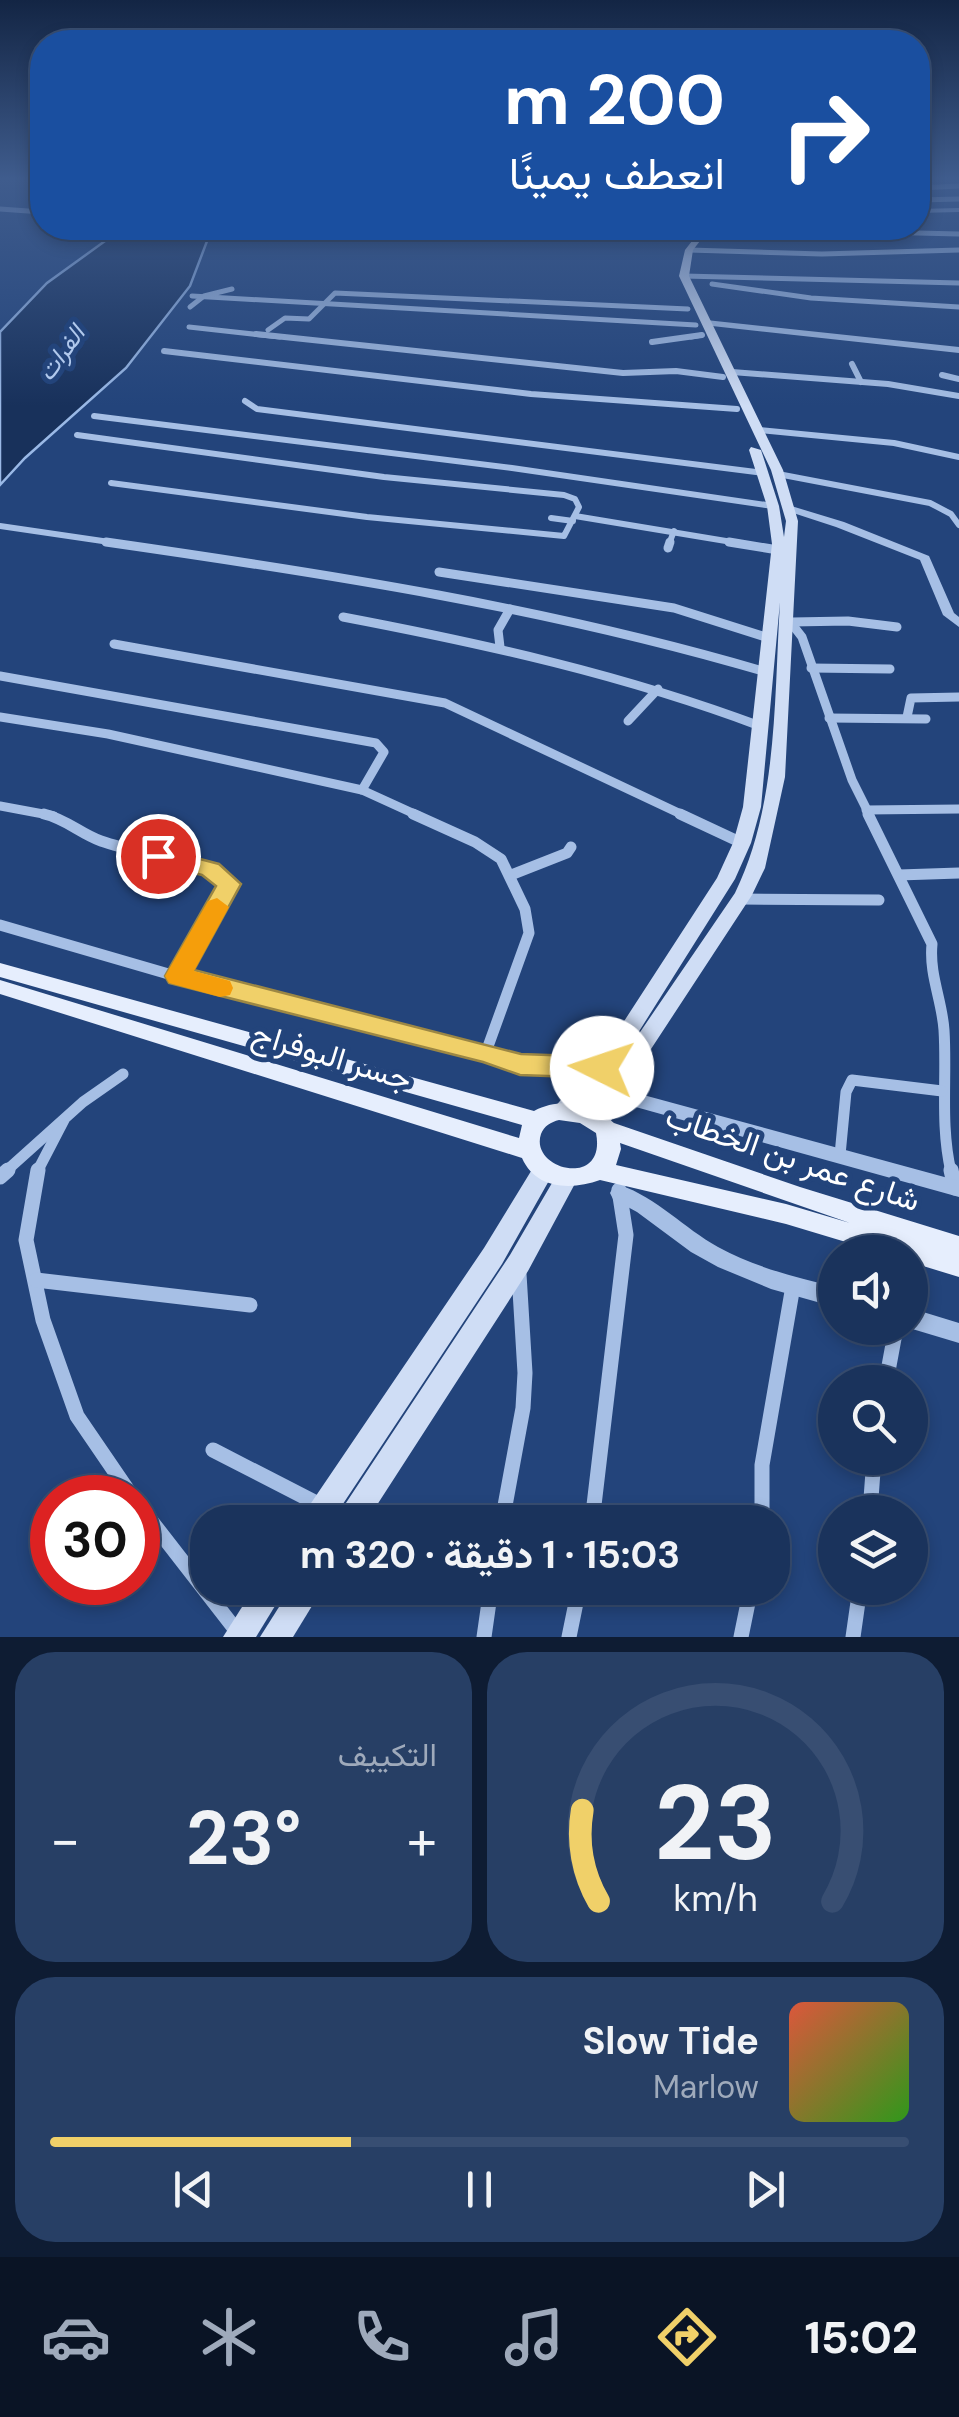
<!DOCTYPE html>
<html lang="ar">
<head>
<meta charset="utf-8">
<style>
	:root { --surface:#1a335c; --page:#273f65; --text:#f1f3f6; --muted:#9faabb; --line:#384e72; --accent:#f0d069 }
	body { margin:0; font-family:"DM Sans",Vazirmatn,sans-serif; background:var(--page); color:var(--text); direction:rtl; height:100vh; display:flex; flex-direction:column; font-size:38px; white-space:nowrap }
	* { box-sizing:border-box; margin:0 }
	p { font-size:32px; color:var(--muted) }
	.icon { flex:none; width:55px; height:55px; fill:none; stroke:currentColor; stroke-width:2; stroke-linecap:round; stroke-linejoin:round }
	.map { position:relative; height:1637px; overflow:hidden; direction:ltr }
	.side { display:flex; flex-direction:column; gap:15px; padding:15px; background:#0e1c33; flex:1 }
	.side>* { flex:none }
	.top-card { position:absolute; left:30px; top:30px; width:900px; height:210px; border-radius:40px; box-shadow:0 5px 15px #0003,0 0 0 2px var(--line); direction:rtl; background:#1a4fa0; color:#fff; overflow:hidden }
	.buttons { position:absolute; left:818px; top:1235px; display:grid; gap:20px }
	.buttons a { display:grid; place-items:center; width:110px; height:110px; border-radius:50%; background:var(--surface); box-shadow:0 5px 15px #0003,0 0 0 2px var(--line); font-size:50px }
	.speed { position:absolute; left:30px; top:1475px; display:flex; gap:20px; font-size:50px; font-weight:700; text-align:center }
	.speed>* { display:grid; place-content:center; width:130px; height:130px; border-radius:50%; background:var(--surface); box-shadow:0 5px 15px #0003,0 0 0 2px var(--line); line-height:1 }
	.speed .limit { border:15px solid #d22; background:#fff; color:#111 }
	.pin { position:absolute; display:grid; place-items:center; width:85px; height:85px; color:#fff; margin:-42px; border:5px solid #fff; border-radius:50%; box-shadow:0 2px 10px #0007 }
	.me { position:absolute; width:110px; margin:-55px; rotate:274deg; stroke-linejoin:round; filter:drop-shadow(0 0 8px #0008) }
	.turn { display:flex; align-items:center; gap:35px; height:210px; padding:0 40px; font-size:45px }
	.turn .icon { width:130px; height:130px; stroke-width:2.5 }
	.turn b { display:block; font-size:70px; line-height:85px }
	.big { font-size:75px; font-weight:700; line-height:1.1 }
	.side .card { flex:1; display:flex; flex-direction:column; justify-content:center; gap:15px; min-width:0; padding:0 35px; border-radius:40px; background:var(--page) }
	.side .dial { align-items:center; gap:0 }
	.dial svg { height:260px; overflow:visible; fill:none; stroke:var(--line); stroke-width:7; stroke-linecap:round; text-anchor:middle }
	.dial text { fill:var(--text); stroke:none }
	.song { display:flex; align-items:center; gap:30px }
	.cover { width:120px; height:120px; border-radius:15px; background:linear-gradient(135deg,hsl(10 70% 55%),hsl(110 70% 35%)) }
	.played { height:10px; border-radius:5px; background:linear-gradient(90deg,var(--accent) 35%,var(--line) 35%) }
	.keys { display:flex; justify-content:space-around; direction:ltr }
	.heat { display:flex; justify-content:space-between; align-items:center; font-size:55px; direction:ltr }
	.side .tiles { flex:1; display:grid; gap:15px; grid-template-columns:1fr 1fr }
	.card:last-child { grid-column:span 2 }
	.trip { position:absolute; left:190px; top:1505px; width:600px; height:100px; border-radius:40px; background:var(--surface); box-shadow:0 5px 15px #0003,0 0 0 2px var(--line); font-weight:700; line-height:100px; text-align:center; direction:rtl }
	.tab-bar { display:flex; height:160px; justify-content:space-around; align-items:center; background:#0a1425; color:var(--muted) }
	.tab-bar .icon { width:70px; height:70px }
	.tab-bar .selected { color:var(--accent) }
	.tab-bar b { font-size:45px; color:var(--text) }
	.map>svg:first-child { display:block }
</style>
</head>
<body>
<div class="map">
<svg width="959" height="1637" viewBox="0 0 959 1637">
	<rect width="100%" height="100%" fill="#23447b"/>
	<path fill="#18315b" stroke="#9ab9e6" stroke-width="2.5" d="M123,228H212L190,286L126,368L25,458L0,485V332L47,283Z"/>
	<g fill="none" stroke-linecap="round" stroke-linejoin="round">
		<g stroke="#a6bfe5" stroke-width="5">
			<path d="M918,188L959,186"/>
			<path d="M918,200L959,199"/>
			<path d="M0,209L42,212"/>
			<path d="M709,228L959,234"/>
			<path d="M689,250L822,254L959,250"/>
			<path d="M684,276L959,283"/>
			<path d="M712,284L811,298L959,307"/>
			<path d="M192,296L696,325"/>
			<path d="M190,307L204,296L232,289"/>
			<path d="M189,327L280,337"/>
			<path d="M268,330L285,318L309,319L335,293L688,309"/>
			<path d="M691,337L702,335"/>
		</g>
		<g stroke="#a6bfe5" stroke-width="6">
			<path d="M256,334L623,373L676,371L723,377"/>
			<path d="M652,342L702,335"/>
			<path d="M164,351L531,394L737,409"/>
			<path d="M852,364L861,382"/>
			<path d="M732,372L888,384L959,396"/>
			<path d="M942,375L959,379"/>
			<path d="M245,401L257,409L764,473"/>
			<path d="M94,416L512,468L773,506"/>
			<path d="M759,430L894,443L959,457"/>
			<path d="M77,435L384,477L564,495L575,499L579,507L564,536L367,517L111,483"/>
			<path d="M778,474L930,503L951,514L959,525"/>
			<path d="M575,516L744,544"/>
			<path d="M551,518L573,521"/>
			<path d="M0,526L123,544"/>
			<path d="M669,544L674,531"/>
		</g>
		<g stroke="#a6bfe5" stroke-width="9">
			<path d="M106,542C329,574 549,608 766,672"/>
			<path d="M729,542L778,550"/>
			<path d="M668,548L670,542"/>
			<path d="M439,572L674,608L769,638"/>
			<path d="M343,617C485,644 624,675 760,726"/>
			<path d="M788,619L802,637L852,780L870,816"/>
			<path d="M792,622L848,621L897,627"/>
			<path d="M114,644L445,703L685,816"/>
			<path d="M500,647L498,630L510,609"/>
			<path d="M811,668L890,669"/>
			<path d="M0,676L376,743L384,752L362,790"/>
			<path d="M0,717L108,734L362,790L419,816"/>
			<path d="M907,717L911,698L959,697"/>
			<path d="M829,718L926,719"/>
			<path d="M628,721L658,689"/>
			<path d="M0,806L54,816"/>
			<path d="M866,810L959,809"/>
		</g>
		<g stroke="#a6bfe5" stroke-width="11">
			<path d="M44,814C66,819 81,834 101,841C145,856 189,857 229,884L178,976"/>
			<path d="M413,814L475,842L501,859L525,909L529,933L486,1052"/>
			<path d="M680,814L742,843"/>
			<path d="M868,814L932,944C929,975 942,1000 944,1030C947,1078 940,1124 951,1172"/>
			<path d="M511,875L567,853L571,847"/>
			<path d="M899,875L959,873"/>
			<path d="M740,899L879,900"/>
			<path d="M0,925L196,982L486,1052L521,1064L600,1067"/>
			<path d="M840,1155L846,1092L852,1080L942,1091"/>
			<path d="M5,1172L83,1102L123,1074"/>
			<path d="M37,1172L64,1120"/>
		</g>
		<g stroke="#a6bfe5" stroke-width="15">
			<path d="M38,1170L26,1240L43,1320L77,1416L133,1498"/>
			<path d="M951,1170L955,1188"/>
			<path d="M0,1177L8,1170"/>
			<path d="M36,1280L250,1305"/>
			<path d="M886,1382L896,1328"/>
			<path d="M213,1450L324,1507"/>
			<path d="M138,1504L239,1634"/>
			<path d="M870,1512L874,1458"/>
			<path d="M502,1522L523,1408L525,1373L519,1274"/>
			<path d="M592,1522L626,1235L619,1190"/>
			<path d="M762,1522V1465L793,1286"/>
			<path d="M484,1637L491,1588"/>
			<path d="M569,1637L579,1588"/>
			<path d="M741,1637L751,1588"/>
			<path d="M853,1637L860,1588"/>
		</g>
		<g fill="#a6bfe5" fill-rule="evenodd">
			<path d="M959,208V212L918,213V209Z"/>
			<path d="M706,320L959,347V353L703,325L702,323Z"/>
			<path d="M788,505L844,522L929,556L954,613L959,617V627L943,615L920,560L836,527L784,510V506Z"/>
			<path d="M614,1087L959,1181V1197L607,1099L605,1094L607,1089Z"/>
			<path d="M620,1185C657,1198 684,1228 718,1247C754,1267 795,1277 835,1287V1307L771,1289L718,1267L691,1252L637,1212L613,1199L610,1193L613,1187Z"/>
			<path d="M910,1308L959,1323V1343L909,1328Z"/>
		</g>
		<g fill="#cfddf5" fill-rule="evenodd">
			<path d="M702,228H710L693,250L689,276L783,470L798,521L785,777L765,868L752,895L632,1078L608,1127L600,1130L592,1127L589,1121L620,1061L571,1116L563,1119L555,1116L552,1110L606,1049L717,878L733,843L743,807L772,544L767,506L749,450L751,447L761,450L779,506L784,537L786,521L771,470L679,276L685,250ZM780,602C774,699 778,805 735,893L621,1060L735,879L751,843L761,807Z"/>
			<path d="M544,1160L552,1163L555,1170L502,1264L331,1522H301L305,1512L484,1248L536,1163Z"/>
			<path d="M567,1168L575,1171L578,1178L528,1271L366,1522H336L340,1512L510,1255L559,1171Z"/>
			<path d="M254,1588H286L256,1637H223Z"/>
			<path d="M291,1588H323L293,1637H260Z"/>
		</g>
		<path fill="#e6eefd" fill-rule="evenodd" d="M0,963L534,1111C561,1097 591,1103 614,1123L800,1187L959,1236V1277L910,1262V1252H879L786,1224L600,1180C572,1190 536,1190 522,1158L0,994V980L519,1138L522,1125L0,977ZM559,1120L580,1123L596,1133C607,1189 529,1170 541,1134C544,1126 551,1122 559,1120ZM620,1143L850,1223L786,1204L616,1165L621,1149Z"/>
	</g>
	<linearGradient id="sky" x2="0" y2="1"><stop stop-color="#132544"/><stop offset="0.44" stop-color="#3f5c8d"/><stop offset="1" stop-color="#3f5c8d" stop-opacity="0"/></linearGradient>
	<rect width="959" height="406" fill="url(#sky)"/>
	<path fill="#f0d069" stroke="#9c8744" stroke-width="2.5" d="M158,848L219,864L241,884L194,970L521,1054L602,1057L612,1060L616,1068L612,1075L602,1078L520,1075L483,1062L169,983L165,976L216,886L202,875L149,862L146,856Z"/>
	<path fill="#f59e0b" d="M217,898L229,907L194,971L230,981L233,988L230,995L220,997L169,983L165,976L208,901Z"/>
	<g text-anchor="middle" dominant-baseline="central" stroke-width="10" stroke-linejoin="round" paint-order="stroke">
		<g font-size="25" font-style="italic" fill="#b1c9ed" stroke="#23447b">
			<text transform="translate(61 353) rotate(-54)">الفرات</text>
		</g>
		<g font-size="32" fill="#fff" stroke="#23447b">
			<text transform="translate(332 1056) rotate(17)">جسر البوفراج</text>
			<text transform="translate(793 1158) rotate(19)">شارع عمر بن الخطاب</text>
		</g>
	</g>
</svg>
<div class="buttons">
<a><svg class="icon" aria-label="sound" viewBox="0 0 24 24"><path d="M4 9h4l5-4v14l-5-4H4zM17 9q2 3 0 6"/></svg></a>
<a><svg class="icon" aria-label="search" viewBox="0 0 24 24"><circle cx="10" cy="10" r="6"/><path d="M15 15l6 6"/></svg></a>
<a><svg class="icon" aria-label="layers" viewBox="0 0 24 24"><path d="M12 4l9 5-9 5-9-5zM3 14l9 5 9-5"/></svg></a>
</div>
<div class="speed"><div class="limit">30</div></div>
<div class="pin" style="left:158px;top:856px;background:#d93025"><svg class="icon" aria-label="arrive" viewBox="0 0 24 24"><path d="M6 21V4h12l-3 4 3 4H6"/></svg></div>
<svg class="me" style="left:602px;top:1068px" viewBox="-20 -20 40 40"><circle r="19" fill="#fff"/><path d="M0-13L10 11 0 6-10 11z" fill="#f0d069"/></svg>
<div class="trip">15:03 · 1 دقيقة · 320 m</div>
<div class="top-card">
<div class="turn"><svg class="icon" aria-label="right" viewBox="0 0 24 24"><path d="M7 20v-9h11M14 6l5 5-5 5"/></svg><div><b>200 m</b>انعطف يمينًا</div></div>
</div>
</div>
<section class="side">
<div class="tiles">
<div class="card dial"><svg viewBox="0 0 100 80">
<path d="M14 69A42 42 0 1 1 86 69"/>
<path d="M14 69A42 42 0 0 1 9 41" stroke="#f0d069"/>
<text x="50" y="56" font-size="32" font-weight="700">23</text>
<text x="50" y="72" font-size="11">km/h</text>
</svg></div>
<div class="card"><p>التكييف</p>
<div class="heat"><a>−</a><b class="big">23°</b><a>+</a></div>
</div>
<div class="card">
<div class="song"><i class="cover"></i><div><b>Slow Tide</b><p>Marlow</p></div></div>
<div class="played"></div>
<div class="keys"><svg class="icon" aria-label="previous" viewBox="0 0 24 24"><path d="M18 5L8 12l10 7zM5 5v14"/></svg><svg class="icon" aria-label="pause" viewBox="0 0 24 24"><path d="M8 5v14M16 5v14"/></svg><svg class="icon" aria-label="next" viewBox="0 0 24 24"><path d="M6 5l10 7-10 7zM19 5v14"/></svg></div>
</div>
</div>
</section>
<nav class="tab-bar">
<b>15:02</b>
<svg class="icon selected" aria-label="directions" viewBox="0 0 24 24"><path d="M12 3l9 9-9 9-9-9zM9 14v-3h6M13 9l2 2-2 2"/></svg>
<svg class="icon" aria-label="music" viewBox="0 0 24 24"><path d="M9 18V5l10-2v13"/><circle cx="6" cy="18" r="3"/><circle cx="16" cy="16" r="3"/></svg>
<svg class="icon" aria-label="phone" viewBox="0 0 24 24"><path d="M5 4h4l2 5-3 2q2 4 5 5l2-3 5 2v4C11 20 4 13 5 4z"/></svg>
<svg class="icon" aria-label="climate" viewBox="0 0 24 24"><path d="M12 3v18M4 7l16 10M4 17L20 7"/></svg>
<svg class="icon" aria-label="car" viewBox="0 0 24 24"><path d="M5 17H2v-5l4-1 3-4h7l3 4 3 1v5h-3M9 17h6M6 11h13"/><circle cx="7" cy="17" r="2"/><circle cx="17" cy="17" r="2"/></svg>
</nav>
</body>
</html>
